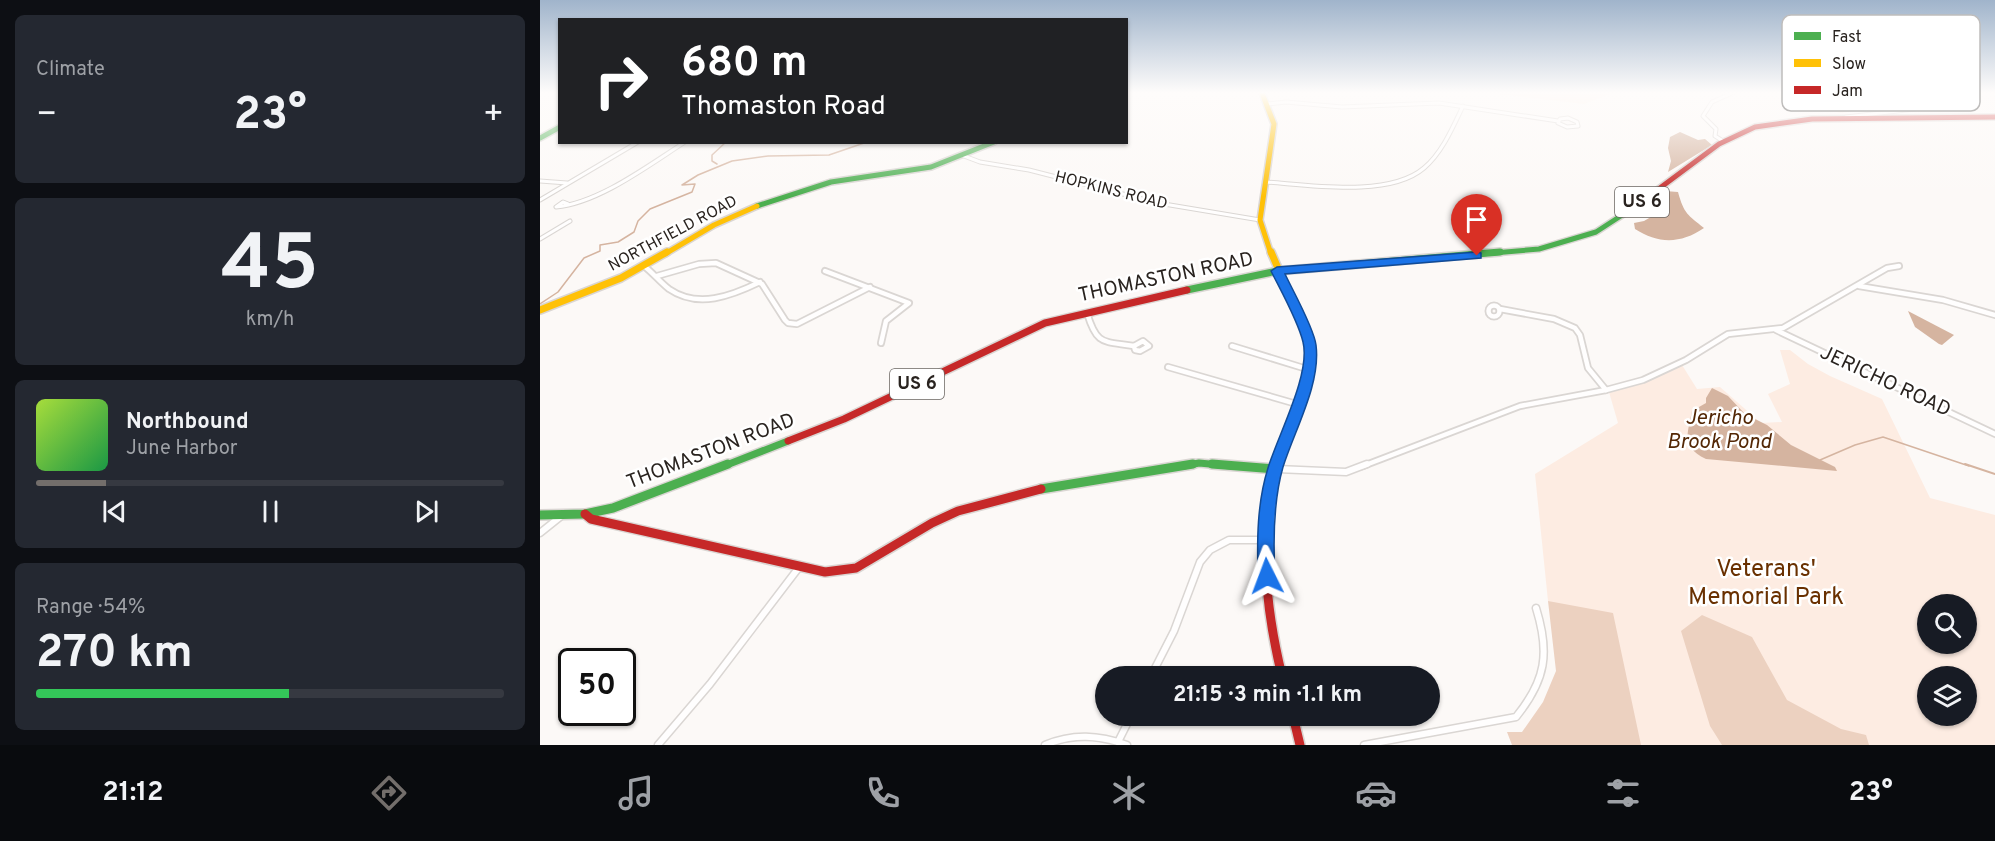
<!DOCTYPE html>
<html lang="en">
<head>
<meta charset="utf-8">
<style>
	:root { --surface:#171b24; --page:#242831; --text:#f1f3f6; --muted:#9ea1a6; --line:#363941; --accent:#736e6b }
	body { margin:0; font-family:Overpass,sans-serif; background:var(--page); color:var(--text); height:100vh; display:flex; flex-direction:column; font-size:22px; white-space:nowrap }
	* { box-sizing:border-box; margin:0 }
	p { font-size:20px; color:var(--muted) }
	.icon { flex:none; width:33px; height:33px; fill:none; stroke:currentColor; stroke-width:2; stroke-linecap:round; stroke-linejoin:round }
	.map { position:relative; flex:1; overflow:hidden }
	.details { display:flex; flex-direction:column; gap:15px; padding:15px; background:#0d0f14; width:540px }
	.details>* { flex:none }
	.top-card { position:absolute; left:18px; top:18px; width:570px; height:126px; border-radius:0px; box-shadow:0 2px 4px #0004; background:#202124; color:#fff; overflow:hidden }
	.tools { position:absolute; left:1377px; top:594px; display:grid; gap:12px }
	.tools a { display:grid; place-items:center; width:60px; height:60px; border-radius:50%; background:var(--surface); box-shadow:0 2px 4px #0004; font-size:30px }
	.speed { position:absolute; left:18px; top:648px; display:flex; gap:12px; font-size:30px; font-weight:700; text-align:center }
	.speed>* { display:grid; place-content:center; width:78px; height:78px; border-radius:50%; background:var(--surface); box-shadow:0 2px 4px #0004; line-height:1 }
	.speed .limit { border:3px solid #111; border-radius:9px; background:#fff; color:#111 }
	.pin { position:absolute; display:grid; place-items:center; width:51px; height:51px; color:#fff; margin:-62px -26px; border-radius:50% 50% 50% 0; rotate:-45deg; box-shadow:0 0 6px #0007 }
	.pin .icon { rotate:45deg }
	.me { position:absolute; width:66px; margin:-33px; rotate:357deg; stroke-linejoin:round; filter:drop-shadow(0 0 4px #0008) }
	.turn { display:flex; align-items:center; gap:21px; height:126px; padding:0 24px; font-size:27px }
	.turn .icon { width:78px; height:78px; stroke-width:2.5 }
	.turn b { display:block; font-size:42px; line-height:51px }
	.big { font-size:45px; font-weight:700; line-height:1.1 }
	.details .widget { flex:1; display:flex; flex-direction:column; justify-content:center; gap:9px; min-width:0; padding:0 21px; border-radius:9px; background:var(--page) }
	.details .dial { align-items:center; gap:0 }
	.dial b { font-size:78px; line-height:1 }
	.song { display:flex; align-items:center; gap:18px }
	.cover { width:72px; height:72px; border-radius:9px; background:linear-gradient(135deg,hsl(80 70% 55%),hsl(140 70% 35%)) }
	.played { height:6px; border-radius:3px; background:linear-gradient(90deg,var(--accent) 15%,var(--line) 15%) }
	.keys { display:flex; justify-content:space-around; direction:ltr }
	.heat { display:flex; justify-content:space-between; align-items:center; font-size:33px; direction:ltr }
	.charge { height:9px; border-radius:4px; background:linear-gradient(90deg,#34c759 54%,var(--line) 0) }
	.trip { position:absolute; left:555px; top:666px; width:345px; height:60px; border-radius:30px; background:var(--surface); box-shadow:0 2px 4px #0004; font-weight:700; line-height:60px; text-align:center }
	.dock { display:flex; height:96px; justify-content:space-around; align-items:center; background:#090b0e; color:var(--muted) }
	.dock .icon { width:42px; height:42px }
	.dock .active { color:var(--accent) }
	.dock b { font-size:27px; color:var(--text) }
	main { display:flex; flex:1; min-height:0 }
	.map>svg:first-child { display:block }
</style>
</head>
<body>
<main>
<section class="details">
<div class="widget"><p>Climate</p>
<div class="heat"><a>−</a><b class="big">23°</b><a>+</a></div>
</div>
<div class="widget dial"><b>45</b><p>km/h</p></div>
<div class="widget">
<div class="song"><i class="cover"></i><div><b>Northbound</b><p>June Harbor</p></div></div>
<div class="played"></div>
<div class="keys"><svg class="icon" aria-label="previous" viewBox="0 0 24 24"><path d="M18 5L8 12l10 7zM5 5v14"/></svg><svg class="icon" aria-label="pause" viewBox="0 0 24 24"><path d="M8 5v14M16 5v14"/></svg><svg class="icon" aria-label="next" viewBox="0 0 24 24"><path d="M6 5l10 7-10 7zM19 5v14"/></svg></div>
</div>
<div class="widget"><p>Range · 54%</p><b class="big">270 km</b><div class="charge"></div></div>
</section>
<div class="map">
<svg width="1455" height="745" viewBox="0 0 1455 745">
	<rect width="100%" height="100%" fill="#fcf9f7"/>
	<g fill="#fdece2" fill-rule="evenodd">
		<path d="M950,93H1073L1044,104Z"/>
		<path d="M1254,93H1406L1302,113L1243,103Z"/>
		<path d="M1240,350H1250L1268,364L1290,376L1342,399L1390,498L1455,515V745H1089L1067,620L1008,601L995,474L1078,423L1069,392L1114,378L1142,365L1157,389L1180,387L1221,423L1242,422L1228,394L1250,384ZM1388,604H1426V644H1388ZM1388,676H1426V716H1388Z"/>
	</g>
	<g fill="#ecd1c0">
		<path d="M1008,601L1073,613L1101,745H972L967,732H982L1003,702L1016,671Z"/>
		<path d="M1162,615L1212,637L1247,700L1301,729L1326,735L1329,745H1182L1170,726L1141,631Z"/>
	</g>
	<g fill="#d5b4a0">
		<path d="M1140,132L1158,140L1165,139L1172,145L1128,172L1131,161L1128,148L1130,137Z"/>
		<path d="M1125,191L1138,192C1144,214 1148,215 1164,228C1141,244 1118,244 1095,229L1094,223L1104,221L1116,214L1120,194Z"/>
		<path d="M1368,311L1414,335L1402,345L1399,344L1375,327Z"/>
		<path d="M1172,388L1188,396L1205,414L1227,425L1251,445L1295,467L1297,471L1166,459C1140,446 1148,433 1152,411L1166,403V398Z"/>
	</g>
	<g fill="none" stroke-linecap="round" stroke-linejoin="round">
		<g stroke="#d5b4a0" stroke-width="1.5">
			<path d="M177,164L172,161V155L186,142"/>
			<path d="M0,304L18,292L44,258L60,251V245L78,242L94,232L98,221L110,209L152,192L155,184L142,185L158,175L192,161L228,156L289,155L327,142"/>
			<path d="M1280,460L1315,445L1343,437L1429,466"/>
		</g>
		<path stroke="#d5b4a0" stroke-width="2" d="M1425,464L1455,474"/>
		<g stroke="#dad6d3" stroke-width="5">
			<g id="street-far2">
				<path d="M727,104L746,102L802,107L899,103L1018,121"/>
				<path d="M1306,117L1383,108L1426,93"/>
				<path d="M1028,118L1037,122L1038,126L1027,127L1018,123L1020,119Z"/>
				<path d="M1183,141L1175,136L1176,129L1163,116L1172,102L1192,93"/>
				<path d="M424,156L440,162L489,170L618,203L720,220"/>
				<path d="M0,181L27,183"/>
				<path d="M726,182C769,185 849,198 884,168C902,153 913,127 923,106"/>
				<path d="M0,200L98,142"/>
				<path d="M28,204L23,202L16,207C59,203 109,165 145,142"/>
				<path d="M0,239L30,221"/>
			</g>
		</g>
		<g stroke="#dad6d3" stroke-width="8">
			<g id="street-far1">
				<path d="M104,266C113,273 120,282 129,289C158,309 191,296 220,282"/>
				<path d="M285,271L369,303L346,321L341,343"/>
				<path d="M117,276L159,264L176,263L222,284L245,320L248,323L257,324L330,287"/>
				<path d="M1319,286L1403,300L1455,315"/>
				<circle cx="954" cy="311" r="5.5"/>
				<path d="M960,309L1014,319L1035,328L1040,335L1048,368L1066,390"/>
				<path d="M547,313C557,346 563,341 594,346"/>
				<path d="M1236,330L1455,434"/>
				<path d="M603,341L609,346L600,351L595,350L594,346Z"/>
				<path d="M692,346L770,370"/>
				<path d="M628,367L760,405"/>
				<path d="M823,466L980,406L1066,390L1103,380L1146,360L1188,334L1243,328L1347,268L1359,266"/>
			</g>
		</g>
		<g stroke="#dad6d3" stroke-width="9">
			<g id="street">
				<path d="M737,469L806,472L827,464"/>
				<path d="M0,533L20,517"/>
				<path d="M611,676L634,631L660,562L670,550L689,540H725"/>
				<path d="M578,742L591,716"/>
				<path d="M118,745L170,684L260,566"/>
				<path d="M505,745C533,733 559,735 587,745"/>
				<path d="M824,745L976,717C1006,680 1010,653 996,608"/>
			</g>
		</g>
		<g stroke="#dad6d3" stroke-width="8">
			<g id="fast-far2">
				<path d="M0,138L20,127"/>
				<path d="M217,206L291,182L391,167L454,142"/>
				<path d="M942,254L999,249L1056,232L1093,208"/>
			</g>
		</g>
		<g stroke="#dad6d3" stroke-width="10">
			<g id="fast-far1">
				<path d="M647,290L737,271L960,252"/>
				<path d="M184,466L248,441"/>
				<path d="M644,466L659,463L691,466"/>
			</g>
		</g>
		<g stroke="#dad6d3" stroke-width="12">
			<g id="fast">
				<path d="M672,464L735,469"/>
				<path d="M501,489L653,464"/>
				<path d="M0,515L45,514L73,508L188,464"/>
			</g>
		</g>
		<g stroke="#dad6d3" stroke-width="8">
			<g id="slow-far1">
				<path d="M722,93L734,124L720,220L731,254"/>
				<path d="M125,254L174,225L217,206"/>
			</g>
		</g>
		<g stroke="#dad6d3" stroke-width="10">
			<g id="slow">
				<path d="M731,252L770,342V370L764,387"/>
				<path d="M0,310L81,278L127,252"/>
			</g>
		</g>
		<g stroke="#dad6d3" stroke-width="8">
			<path id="jam-far2" d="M1093,208L1179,144L1215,127L1272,119L1455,117"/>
		</g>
		<g stroke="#dad6d3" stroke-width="10">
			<g id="jam-far1">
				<path d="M248,441L304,419L505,323L647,290"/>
				<path d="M736,466L764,387"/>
			</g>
		</g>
		<g stroke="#dad6d3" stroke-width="12">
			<g id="jam">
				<path d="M737,464C718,535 725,606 742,676"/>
				<path d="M45,514L51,519L285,572L316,568L392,523L418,511L501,489"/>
				<path d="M753,716L760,745"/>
			</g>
		</g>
		<use href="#street-far2" stroke="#fffefe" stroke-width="3"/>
		<use href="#street-far1" stroke="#fffefe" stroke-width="4.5"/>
		<use href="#street" stroke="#fffefe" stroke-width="6"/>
		<use href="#fast-far2" stroke="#4caf50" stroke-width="5"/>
		<use href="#fast-far1" stroke="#4caf50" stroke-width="7"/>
		<use href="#fast" stroke="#4caf50" stroke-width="9"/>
		<use href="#slow-far1" stroke="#ffc107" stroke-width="5"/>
		<use href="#slow" stroke="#ffc107" stroke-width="7"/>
		<use href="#jam-far2" stroke="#c62828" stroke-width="5"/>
		<use href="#jam-far1" stroke="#c62828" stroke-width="7"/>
		<use href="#jam" stroke="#c62828" stroke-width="9"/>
	</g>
	<linearGradient id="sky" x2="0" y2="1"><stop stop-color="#a0b4cb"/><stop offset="0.47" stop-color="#fefcfb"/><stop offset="1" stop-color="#fefcfb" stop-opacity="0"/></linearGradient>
	<rect width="1455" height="197" fill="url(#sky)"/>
	<path fill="#1a73e8" stroke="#114b97" stroke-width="1.5" d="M937,252L941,253V258L745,274C753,291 774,328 776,345C781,384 755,429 743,467C733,502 733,540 735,576L733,582L727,584L721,582L718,576C717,540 717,503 728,468C738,435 771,374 763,342C758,321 741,291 731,271L737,267Z"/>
	<g text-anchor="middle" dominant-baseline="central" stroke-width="5" stroke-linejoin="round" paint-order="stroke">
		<g font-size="16" fill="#29231f" stroke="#fff">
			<text transform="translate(571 191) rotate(14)">HOPKINS ROAD</text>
			<text transform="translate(133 234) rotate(-28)">NORTHFIELD ROAD</text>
		</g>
		<g fill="#fff" stroke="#696562" stroke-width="1.5">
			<rect x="1075" y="187" width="54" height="30" rx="4.5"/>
			<rect x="350" y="369" width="54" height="30" rx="4.5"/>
		</g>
		<g font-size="18" font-weight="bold" fill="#29231f">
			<text x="1102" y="202">US 6</text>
			<text x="377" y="384">US 6</text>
		</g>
		<g font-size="20" fill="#29231f" stroke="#fff">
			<text transform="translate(626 278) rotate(-12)">THOMASTON ROAD</text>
			<text transform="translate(1345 382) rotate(25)">JERICHO ROAD</text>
			<text transform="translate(171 452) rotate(-21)">THOMASTON ROAD</text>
		</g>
		<g font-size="21" font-style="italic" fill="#532705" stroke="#fff">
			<text x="1179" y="418">Jericho<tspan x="1179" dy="24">Brook Pond</tspan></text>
		</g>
		<g font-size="24" fill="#693000" stroke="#fff">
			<text x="1226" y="570">Veterans'<tspan x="1226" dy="28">Memorial Park</tspan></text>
		</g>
	</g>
	<rect x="1242" y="15" width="198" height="96" rx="9" fill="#fff" stroke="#bfbdbc" stroke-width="1.5"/>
	<rect x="1254" y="32" width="27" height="8" fill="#4caf50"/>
	<rect x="1254" y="59" width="27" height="8" fill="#ffc107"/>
	<rect x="1254" y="86" width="27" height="8" fill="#c62828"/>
	<g font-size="16" fill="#29231f">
		<text x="1292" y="42">Fast</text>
		<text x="1292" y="69">Slow</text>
		<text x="1292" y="96">Jam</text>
	</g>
</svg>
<div class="tools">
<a><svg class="icon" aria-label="search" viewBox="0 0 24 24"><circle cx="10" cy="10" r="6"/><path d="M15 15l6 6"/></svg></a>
<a><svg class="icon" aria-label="layers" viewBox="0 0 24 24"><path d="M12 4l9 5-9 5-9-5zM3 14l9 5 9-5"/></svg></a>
</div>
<div class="speed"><div class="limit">50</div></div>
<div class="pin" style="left:937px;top:256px;background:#d93025"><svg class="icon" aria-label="arrive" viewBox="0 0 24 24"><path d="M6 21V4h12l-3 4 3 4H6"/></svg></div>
<svg class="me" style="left:727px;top:576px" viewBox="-20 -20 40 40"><path d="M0-17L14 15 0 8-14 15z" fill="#1a73e8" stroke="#fff" stroke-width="4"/></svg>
<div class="trip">21:15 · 3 min · 1.1 km</div>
<div class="top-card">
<div class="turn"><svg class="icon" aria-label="right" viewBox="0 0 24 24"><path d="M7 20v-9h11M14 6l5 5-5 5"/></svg><div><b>680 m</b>Thomaston Road</div></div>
</div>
</div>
</main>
<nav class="dock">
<b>21:12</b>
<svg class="icon active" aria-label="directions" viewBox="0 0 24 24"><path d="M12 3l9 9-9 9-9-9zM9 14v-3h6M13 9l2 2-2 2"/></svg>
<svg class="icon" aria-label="music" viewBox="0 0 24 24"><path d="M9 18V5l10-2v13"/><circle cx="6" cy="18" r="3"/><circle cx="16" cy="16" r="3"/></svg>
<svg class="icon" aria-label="phone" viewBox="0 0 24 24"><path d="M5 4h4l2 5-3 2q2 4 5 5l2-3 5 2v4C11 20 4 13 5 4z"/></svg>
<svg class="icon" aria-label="climate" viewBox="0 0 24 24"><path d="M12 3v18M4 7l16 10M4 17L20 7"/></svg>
<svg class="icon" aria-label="car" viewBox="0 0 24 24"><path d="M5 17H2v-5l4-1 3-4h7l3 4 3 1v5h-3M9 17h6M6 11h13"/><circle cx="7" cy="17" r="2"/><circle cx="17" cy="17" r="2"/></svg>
<svg class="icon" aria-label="filters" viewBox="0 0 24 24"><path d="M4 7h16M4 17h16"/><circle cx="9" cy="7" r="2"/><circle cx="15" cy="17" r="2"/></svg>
<b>23°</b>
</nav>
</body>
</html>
